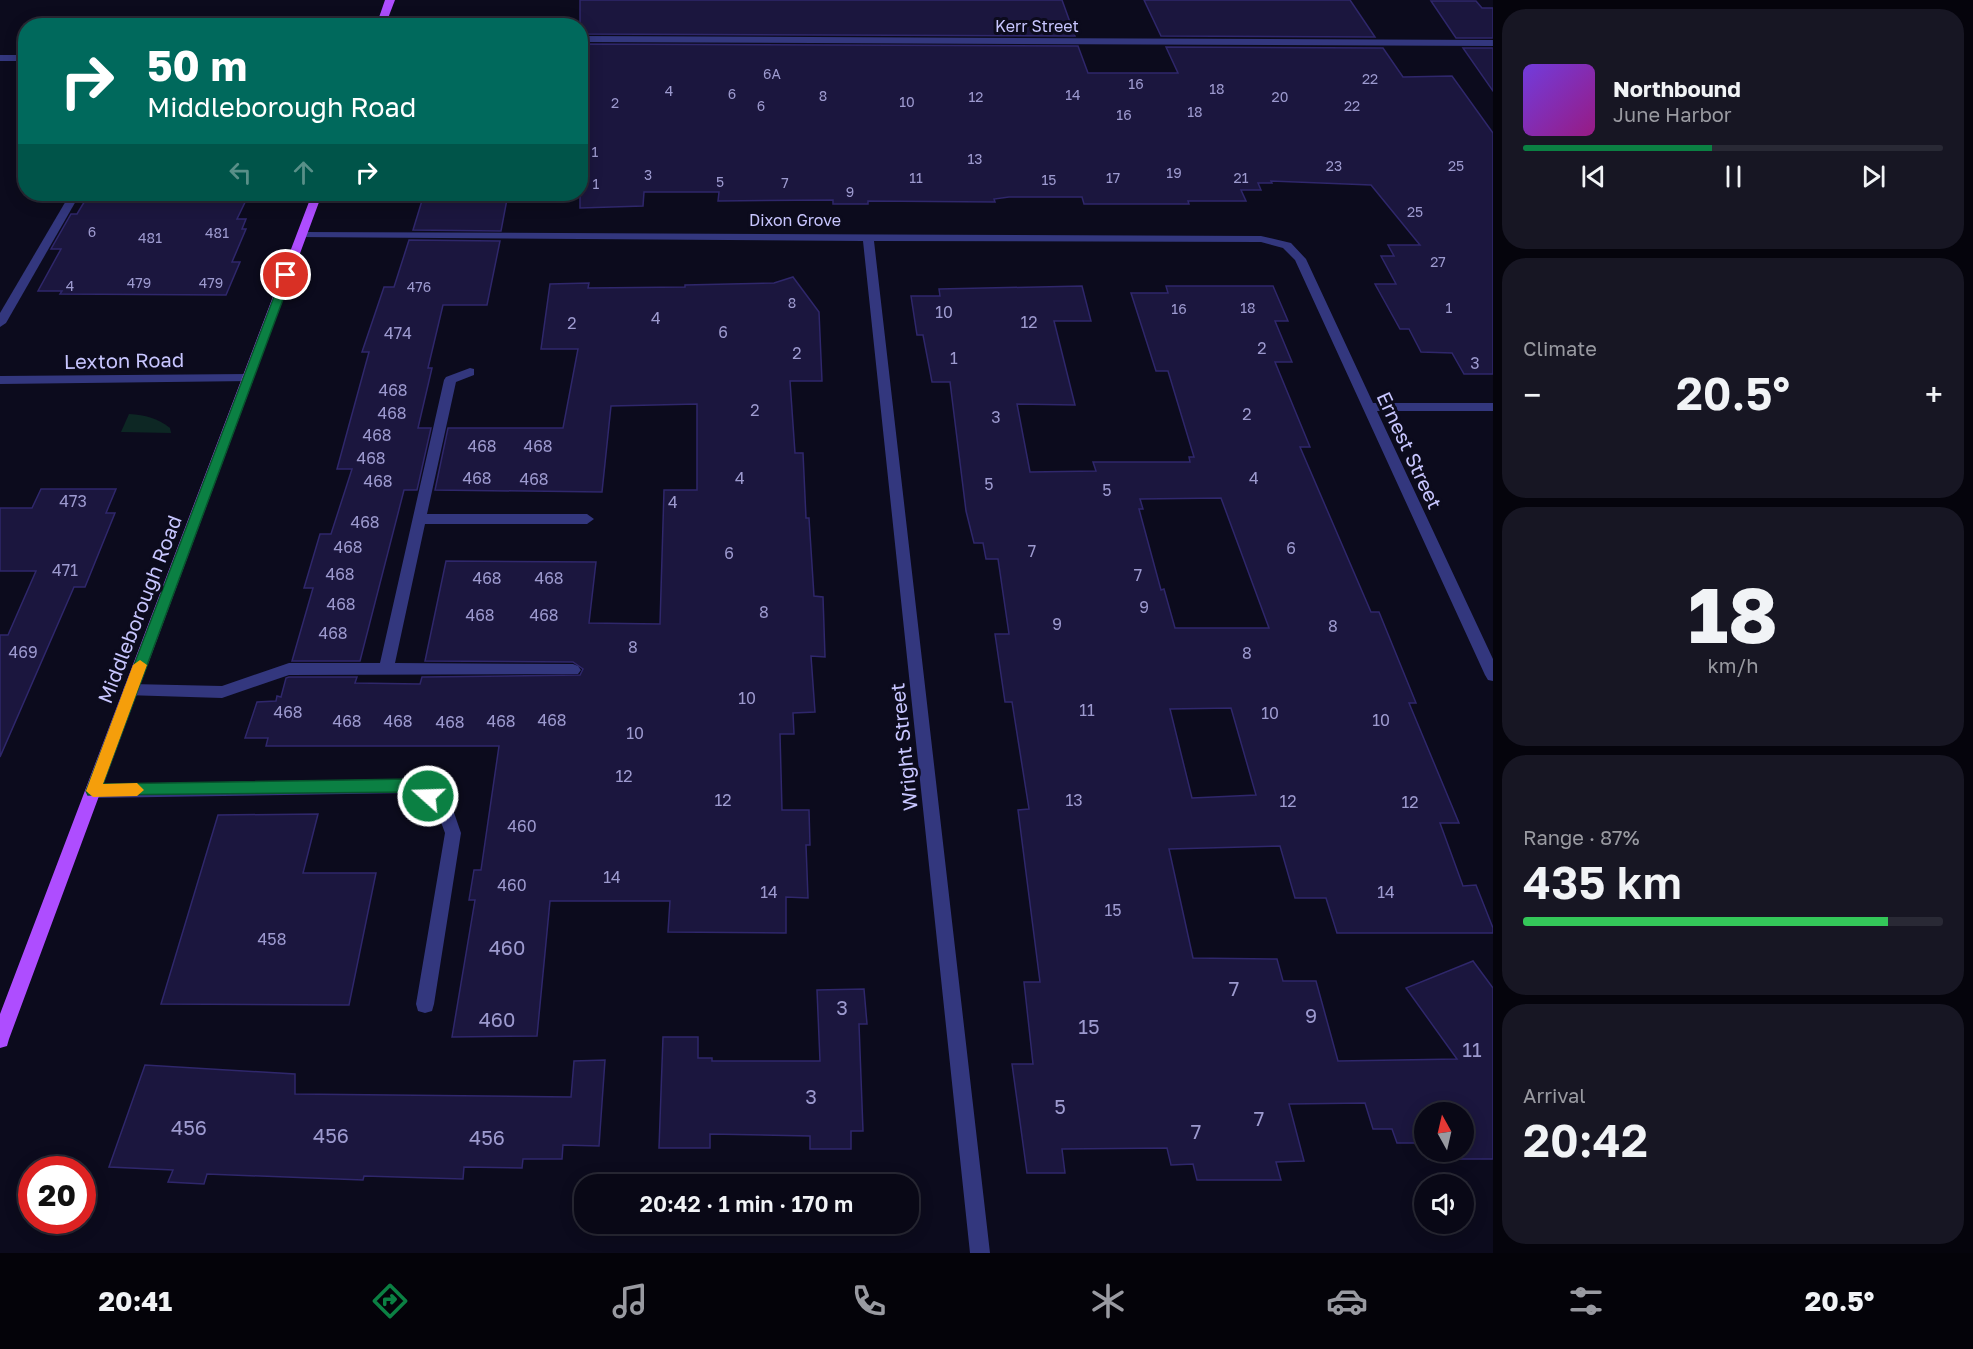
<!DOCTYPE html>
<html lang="en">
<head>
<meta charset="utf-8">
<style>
	:root { --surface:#090816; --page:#171623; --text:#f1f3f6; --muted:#999aa1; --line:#292935; --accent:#0b8043 }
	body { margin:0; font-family:"Golos Text",sans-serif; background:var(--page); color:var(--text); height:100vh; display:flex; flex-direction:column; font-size:22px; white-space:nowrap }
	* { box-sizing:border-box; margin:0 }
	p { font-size:20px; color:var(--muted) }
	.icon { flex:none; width:33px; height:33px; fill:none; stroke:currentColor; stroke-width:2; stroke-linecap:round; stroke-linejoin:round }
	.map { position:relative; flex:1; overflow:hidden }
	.panel { display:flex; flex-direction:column; gap:9px; padding:9px; background:#05040c; width:480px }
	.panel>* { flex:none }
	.banner { position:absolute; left:18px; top:18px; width:570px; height:183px; border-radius:24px; box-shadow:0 3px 15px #0003,0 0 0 2px var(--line); background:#00695c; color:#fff; overflow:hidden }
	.needle { width:39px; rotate:352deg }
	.fabs { position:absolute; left:1414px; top:1102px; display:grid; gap:12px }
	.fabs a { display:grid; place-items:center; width:60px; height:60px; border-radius:50%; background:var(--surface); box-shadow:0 3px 15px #0003,0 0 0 2px var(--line); font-size:30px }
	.speed { position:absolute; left:18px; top:1156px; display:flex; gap:12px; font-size:30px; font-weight:700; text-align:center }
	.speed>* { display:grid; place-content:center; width:78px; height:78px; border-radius:50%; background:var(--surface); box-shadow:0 3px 15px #0003,0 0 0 2px var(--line); line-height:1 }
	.speed .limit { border:9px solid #d22; background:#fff; color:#111 }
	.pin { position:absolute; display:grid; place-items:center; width:51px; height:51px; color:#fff; margin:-26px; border:3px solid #fff; border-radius:50%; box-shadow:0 2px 6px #0007 }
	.me { position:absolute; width:66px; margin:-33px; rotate:290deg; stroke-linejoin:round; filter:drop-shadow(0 0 4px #0008) }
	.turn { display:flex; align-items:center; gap:21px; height:126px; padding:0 30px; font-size:27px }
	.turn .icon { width:78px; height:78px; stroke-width:2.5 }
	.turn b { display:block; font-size:42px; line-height:51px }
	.lanes { display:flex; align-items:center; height:57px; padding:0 30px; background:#0003; justify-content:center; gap:30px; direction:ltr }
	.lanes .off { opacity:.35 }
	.big { font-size:45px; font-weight:600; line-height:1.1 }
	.panel .widget { flex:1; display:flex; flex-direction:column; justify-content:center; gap:9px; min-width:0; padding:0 21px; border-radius:24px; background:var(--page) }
	.panel .dial { align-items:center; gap:0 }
	.dial b { font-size:78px; line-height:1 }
	.song { display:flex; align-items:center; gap:18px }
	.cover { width:72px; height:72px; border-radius:9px; background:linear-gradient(135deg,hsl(260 70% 55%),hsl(310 70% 35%)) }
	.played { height:6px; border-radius:3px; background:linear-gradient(90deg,var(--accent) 45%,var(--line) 45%) }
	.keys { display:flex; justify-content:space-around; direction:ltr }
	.heat { display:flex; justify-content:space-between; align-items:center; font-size:33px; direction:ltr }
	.charge { height:9px; border-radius:4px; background:linear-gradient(90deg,#34c759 87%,var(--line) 0) }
	.trip { position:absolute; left:574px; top:1174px; width:345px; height:60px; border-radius:24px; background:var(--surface); box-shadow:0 3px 15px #0003,0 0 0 2px var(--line); font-weight:600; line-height:60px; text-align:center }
	.tabs { display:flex; height:96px; justify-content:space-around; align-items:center; background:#040309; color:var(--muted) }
	.tabs .icon { width:42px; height:42px }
	.tabs .selected { color:var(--accent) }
	.tabs b { font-size:27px; color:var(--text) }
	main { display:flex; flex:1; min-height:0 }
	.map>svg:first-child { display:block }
</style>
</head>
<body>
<main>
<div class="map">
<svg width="1493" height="1253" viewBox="0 0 1493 1253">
	<rect width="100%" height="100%" fill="#0c0b1d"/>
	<path fill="#0d2724" d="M129,414C146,415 157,418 170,428L171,433L121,432Z"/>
	<g fill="#1b163e" stroke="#2f276b" stroke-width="1.5" fill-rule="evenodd">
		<path d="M580,0H1062L1075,36L580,34Z"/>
		<path d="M1144,0H1350L1375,37L1161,36Z"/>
		<path d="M1431,1H1476L1482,8H1493V38H1456Z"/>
		<path d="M580,44L1078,46L1088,73H1178L1166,47L1383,48L1403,77L1452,76L1493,133V374H1464L1452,353L1421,352L1409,329H1400L1375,284H1396L1381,256H1394L1388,245H1420L1371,185L1271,181L1272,183H1258L1261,190H1241L1246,201H1188L1189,204H1084L1082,197H1009L994,199L995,202L868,201V204H833V200L718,201L719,192H644L643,206L580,208Z"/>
		<path d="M1463,48H1493V91Z"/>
		<path d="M89,194H249L237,219H246L242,229H246L232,262H240L226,295L60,294L62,291H38L61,249H51L71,214H77Z"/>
		<path d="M424,194H508L501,231L413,230Z"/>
		<path d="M409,240L500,241L487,305H443L428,368H432L418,428H431L417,490H404L360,661H292L313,588H304L320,534H331L352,469H337L369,352H362L384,287H394Z"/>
		<path d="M793,277L819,312L822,381H790L795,453H803L806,518H809L814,596L823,597L825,657L811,656L815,712L793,713L794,734H780L782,810H809L810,845H806L808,898L786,897V933L668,932L670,901H550L537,1036L452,1037L475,900H469L474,870H481L499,746H266L268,738H245L257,702L276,701L277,696L281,697L286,678L289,677H357L355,683L420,684L422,677L580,675L583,669L573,662L425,661L446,561L596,562L589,623L660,624L664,490H697V404L611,406L602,492L435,490L448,428H563L578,349H541L550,284L589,283L588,288L685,287V285L774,283Z"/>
		<path d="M1082,286L1091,321H1054L1075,405L1017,404L1030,472L1096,471L1093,462H1190L1189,457H1194L1168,371H1156L1131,293H1168L1166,286H1273L1288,321H1275L1292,362H1275L1310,447H1300L1371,612H1379L1416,703H1409L1459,823H1440L1463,886L1476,885L1493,928V933H1337L1326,898H1295L1280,846L1169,849L1193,958L1277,959L1283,981H1316L1338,1061L1457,1059L1406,988L1473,961L1493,988V1159H1428L1426,1152H1464V1113H1425V1149L1423,1143H1397L1392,1129H1373L1365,1103L1289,1104L1304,1161L1276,1162L1281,1180H1197L1193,1164L1171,1165L1167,1148L1062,1149L1065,1173H1027L1012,1064H1033L1024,982H1040L1018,810L1029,809L1012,702H1005L995,634H1009L998,559H986L983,543H974L966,511L950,382H932L923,335H917L911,296H940L939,289ZM1221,498L1269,628H1175L1164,589L1161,590L1139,509H1143L1140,499ZM1231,708L1256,795L1192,798L1170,709Z"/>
		<path d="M41,489H116L106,513H115L85,587H74L0,757V635H8L36,571H0V508H32Z"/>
		<path d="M318,814L303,873H376L349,1005L161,1004L218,815Z"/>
		<path d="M864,989L867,1024H859L863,1131H851V1149H810V1136L710,1134V1148H659L663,1037H698V1058H712V1061H820L817,990Z"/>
		<path d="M605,1060L599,1146L563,1145L562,1159H523L522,1168L464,1167L463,1179L364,1176L363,1180L207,1174L204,1184L168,1182L173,1170L109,1167L145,1065L295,1074V1094L571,1097L574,1061Z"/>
	</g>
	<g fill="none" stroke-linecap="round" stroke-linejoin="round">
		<g fill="#33377e" fill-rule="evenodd">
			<path d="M580,36L1493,40V46L580,42Z"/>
			<rect x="0" y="55" width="26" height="6"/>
			<path d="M70,194H80L6,323L0,327V313Z"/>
			<path d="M301,232L1261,236L1291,243L1306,259L1373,403H1493V411H1377L1493,659V681L1488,680L1485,675L1295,260L1283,248L1261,242L874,241L990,1253H970L863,241L297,237V233Z"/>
			<path d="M470,368L474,369V375L456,382L427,514H587L594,519L587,524H425L395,663L573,664L578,666L581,670L578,674L289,675L222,698L125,695L123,690L125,685L131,684L222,686L289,663H380L444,380L446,377Z"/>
			<path d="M248,374L254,378L252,381L0,384V376Z"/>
			<path d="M412,779L450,801L461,833L434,1004L432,1011L425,1013L418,1011L416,1004L445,833L437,811L410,793L93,798L87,796L85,791L87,786L93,784Z"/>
		</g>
		<g fill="#ae4dff" fill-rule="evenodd">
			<path d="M385,0H395L385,26H376Z"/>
			<path d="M312,194H322L9,1039L7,1046L0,1048V1014Z"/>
		</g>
	</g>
	<path fill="#0b8043" stroke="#07532c" stroke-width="1.5" d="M283,273L292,275L103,784L412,779L433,791L436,796L428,802L410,792L88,795L86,791Z"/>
	<path fill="#f59e0b" d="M140,660L147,665L103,784L137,783L144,790L137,796L93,797L86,791L133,665Z"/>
	<g text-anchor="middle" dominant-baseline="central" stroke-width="6" stroke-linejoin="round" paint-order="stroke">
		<g font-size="14" fill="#9d9acf">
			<text x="772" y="73">6A</text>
			<text x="1370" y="78">22</text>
			<text x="1136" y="83">16</text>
			<text x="1217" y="88">18</text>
			<text x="669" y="90">4</text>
			<text x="732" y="93">6</text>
			<text x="1073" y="94">14</text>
			<text x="823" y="95">8</text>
			<text x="976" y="96">12</text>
			<text x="1280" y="96">20</text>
			<text x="907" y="101">10</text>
			<text x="615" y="102">2</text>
			<text x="761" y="105">6</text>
			<text x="1352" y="105">22</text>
			<text x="1195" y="111">18</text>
			<text x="1124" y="114">16</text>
			<text x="595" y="151">1</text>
			<text x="975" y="158">13</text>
			<text x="1334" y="165">23</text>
			<text x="1456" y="165">25</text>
			<text x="1174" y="172">19</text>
			<text x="648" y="174">3</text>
			<text x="916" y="177">11</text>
			<text x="1113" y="177">17</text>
			<text x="1241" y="177">21</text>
			<text x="1049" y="179">15</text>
			<text x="720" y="181">5</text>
			<text x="785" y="182">7</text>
			<text x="596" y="183">1</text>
			<text x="850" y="191">9</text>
			<text x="1415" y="211">25</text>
			<text x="92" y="231">6</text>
			<text x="217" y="232">481</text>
			<text x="150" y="237">481</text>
			<text x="1438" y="261">27</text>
			<text x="139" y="282">479</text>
			<text x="211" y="282">479</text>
			<text x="70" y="285">4</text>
			<text x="419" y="286">476</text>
			<text x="792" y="302">8</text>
			<text x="1248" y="307">18</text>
			<text x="1449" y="307">1</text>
			<text x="1179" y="308">16</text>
		</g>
		<g font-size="16" fill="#c8c6ff" stroke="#0c0b1d">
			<text x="1037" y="26">Kerr Street</text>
			<text x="795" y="220">Dixon Grove</text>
		</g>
		<g font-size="16" fill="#9d9acf">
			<text x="944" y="312">10</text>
			<text x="656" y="318">4</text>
			<text x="1029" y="322">12</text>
			<text x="572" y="323">2</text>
			<text x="723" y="332">6</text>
			<text x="398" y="333">474</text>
			<text x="1262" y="348">2</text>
			<text x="797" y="353">2</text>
			<text x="954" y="358">1</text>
			<text x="1475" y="363">3</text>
			<text x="393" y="390">468</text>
			<text x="755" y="410">2</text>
			<text x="392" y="413">468</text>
			<text x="1247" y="414">2</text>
			<text x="996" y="417">3</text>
			<text x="377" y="435">468</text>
			<text x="482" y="446">468</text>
			<text x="538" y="446">468</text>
			<text x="371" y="458">468</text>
			<text x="477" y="478">468</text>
			<text x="740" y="478">4</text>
			<text x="1254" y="478">4</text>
			<text x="534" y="479">468</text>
			<text x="378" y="481">468</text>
			<text x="989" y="484">5</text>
			<text x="1107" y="490">5</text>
			<text x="73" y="501">473</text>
			<text x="673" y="502">4</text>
			<text x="365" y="522">468</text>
			<text x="348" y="547">468</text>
			<text x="1291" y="548">6</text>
			<text x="1032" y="551">7</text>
			<text x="729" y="553">6</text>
			<text x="65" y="570">471</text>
			<text x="340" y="574">468</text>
			<text x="1138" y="575">7</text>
			<text x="487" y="578">468</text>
			<text x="549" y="578">468</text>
			<text x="341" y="604">468</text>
			<text x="1144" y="607">9</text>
			<text x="764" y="612">8</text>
			<text x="480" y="615">468</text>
			<text x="544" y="615">468</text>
			<text x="1057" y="624">9</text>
			<text x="1333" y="626">8</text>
			<text x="333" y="633">468</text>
			<text x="633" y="647">8</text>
			<text x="23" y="652">469</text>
			<text x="1247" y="653">8</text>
			<text x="747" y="698">10</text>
			<text x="1087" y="710">11</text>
			<text x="288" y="712">468</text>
			<text x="1270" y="713">10</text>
			<text x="552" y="720">468</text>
			<text x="1381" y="720">10</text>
			<text x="347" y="721">468</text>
			<text x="398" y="721">468</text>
			<text x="501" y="721">468</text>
			<text x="450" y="722">468</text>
			<text x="635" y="733">10</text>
			<text x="624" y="776">12</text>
			<text x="723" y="800">12</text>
			<text x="1074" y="800">13</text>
			<text x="1288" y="801">12</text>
			<text x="1410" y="802">12</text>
			<text x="522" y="826">460</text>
			<text x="612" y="877">14</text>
			<text x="512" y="885">460</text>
			<text x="769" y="892">14</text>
			<text x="1386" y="892">14</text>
			<text x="1113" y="910">15</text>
			<text x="272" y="939">458</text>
		</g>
		<g font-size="20" fill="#c8c6ff" stroke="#0c0b1d">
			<text transform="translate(124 360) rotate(-1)">Lexton Road</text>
			<text transform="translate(1410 450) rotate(65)">Ernest Street</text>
			<text transform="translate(139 609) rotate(-69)">Middleborough Road</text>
			<text transform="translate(903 747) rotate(-96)">Wright Street</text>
		</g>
		<g font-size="20" fill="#9d9acf">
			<text x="507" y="947">460</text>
			<text x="1234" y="988">7</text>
			<text x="842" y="1007">3</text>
			<text x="1311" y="1015">9</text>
			<text x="497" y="1019">460</text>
			<text x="1089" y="1026">15</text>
			<text x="1472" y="1049">11</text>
			<text x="811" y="1096">3</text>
			<text x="1060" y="1106">5</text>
			<text x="1259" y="1118">7</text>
			<text x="189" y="1127">456</text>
			<text x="1196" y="1131">7</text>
			<text x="331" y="1135">456</text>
			<text x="487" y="1137">456</text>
		</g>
	</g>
</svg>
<div class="fabs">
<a><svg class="needle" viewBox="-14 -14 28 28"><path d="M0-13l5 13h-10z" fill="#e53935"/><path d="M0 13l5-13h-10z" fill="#999aa1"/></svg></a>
<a><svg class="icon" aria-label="sound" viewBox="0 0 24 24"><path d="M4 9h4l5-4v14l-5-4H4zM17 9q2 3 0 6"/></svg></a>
</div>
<div class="speed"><div class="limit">20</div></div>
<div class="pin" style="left:286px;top:275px;background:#d93025"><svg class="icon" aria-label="arrive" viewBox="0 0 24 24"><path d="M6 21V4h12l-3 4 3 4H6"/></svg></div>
<svg class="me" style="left:428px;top:796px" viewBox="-20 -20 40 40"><circle r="17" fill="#0b8043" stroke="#fff" stroke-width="3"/><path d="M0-11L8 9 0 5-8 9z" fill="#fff"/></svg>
<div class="trip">20:42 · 1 min · 170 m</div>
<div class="banner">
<div class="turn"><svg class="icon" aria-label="right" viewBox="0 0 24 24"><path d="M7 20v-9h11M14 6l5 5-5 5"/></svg><div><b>50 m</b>Middleborough Road</div></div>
<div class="lanes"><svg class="icon off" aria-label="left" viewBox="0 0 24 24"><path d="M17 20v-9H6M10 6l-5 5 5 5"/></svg><svg class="icon off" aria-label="ahead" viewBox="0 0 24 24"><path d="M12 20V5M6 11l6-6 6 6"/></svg><svg class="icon" aria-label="right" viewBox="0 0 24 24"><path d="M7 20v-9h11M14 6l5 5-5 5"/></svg></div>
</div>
</div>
<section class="panel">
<div class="widget">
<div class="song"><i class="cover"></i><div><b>Northbound</b><p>June Harbor</p></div></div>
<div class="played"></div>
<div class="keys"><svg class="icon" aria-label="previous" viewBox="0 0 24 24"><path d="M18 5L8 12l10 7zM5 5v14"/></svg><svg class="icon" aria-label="pause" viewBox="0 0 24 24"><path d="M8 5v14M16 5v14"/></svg><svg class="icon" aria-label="next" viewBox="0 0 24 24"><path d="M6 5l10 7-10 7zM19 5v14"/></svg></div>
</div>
<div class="widget"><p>Climate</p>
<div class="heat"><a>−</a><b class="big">20.5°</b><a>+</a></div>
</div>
<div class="widget dial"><b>18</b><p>km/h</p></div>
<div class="widget"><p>Range · 87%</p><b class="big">435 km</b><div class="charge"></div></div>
<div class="widget"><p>Arrival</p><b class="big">20:42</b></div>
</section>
</main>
<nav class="tabs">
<b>20:41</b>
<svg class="icon selected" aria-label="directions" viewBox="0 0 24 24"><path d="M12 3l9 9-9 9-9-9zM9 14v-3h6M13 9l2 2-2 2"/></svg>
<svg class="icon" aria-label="music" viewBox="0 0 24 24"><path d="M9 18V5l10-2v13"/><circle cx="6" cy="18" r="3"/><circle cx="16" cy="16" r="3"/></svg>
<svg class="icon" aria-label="phone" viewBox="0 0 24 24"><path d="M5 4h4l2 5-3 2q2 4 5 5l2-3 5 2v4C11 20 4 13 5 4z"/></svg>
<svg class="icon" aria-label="climate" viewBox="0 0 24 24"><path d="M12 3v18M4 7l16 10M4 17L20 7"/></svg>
<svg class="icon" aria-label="car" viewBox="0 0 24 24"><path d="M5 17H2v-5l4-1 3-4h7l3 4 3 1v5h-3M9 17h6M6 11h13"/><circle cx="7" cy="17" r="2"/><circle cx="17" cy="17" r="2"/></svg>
<svg class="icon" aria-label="filters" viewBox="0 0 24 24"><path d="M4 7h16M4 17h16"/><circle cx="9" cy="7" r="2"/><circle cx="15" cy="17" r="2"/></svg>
<b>20.5°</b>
</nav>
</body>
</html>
